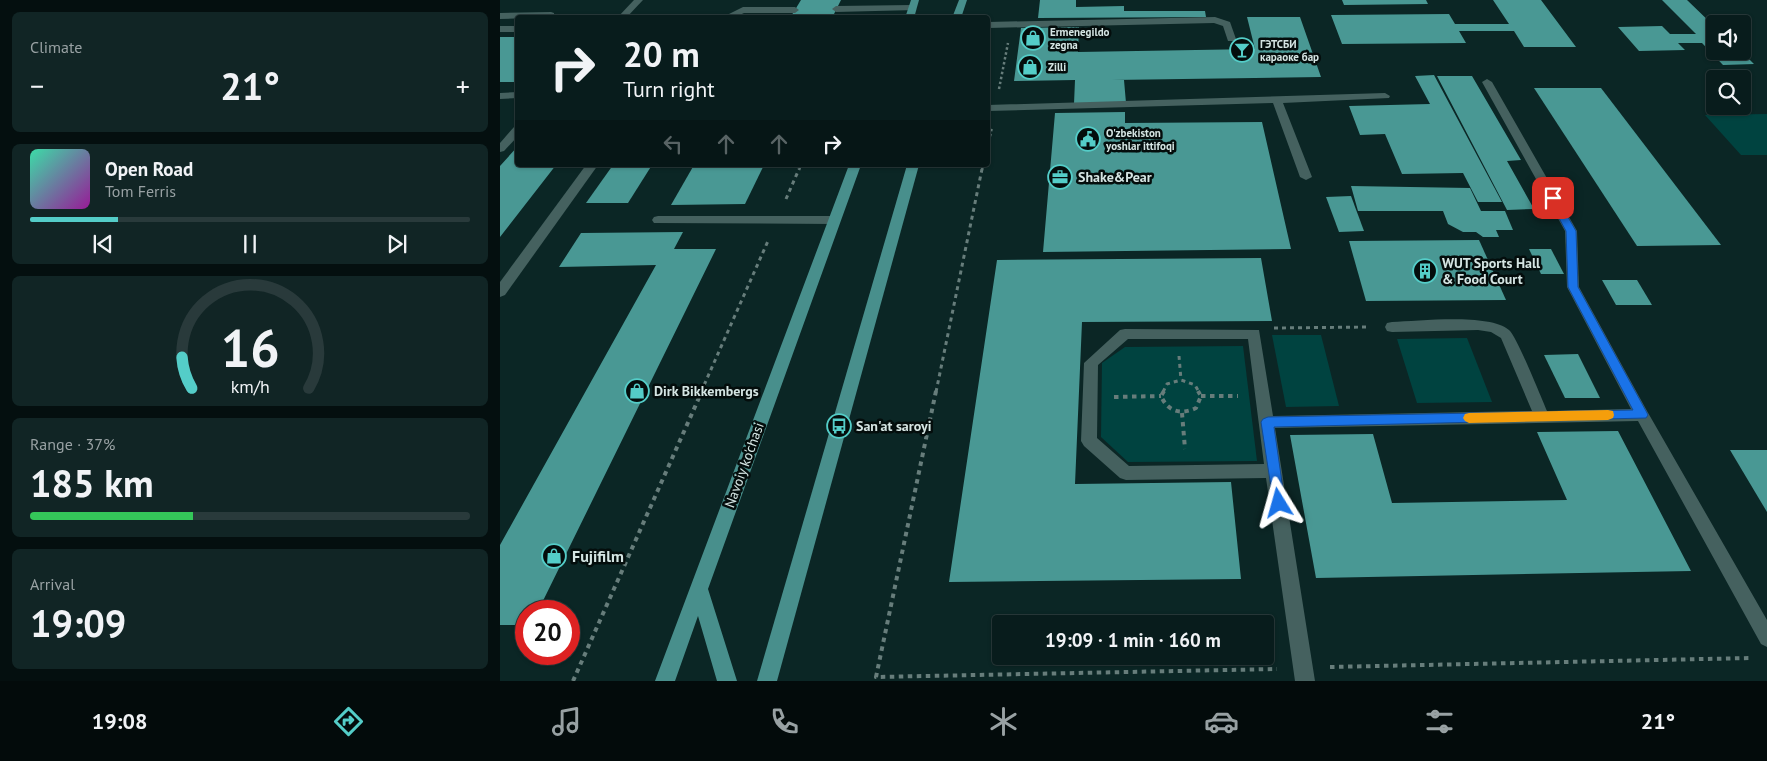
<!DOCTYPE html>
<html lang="en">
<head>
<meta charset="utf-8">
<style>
	:root { --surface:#081c1c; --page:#112525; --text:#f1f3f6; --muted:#98a1a3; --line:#293a3b; --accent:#54cdc8 }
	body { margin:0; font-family:"PT Sans",sans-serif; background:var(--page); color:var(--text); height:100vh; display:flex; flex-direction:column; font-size:19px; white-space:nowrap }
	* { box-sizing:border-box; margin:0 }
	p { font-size:16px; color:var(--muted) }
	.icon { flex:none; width:28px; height:28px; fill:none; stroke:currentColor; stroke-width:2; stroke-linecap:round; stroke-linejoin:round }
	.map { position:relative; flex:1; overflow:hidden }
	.sheet { display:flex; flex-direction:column; gap:12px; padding:12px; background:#040f0f; width:500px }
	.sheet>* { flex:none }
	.top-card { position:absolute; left:15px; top:15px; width:475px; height:152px; border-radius:5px; box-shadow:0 1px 4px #0004,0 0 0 1px var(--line); background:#081c1c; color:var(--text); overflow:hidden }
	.controls { position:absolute; left:1206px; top:15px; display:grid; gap:10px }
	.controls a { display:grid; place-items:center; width:45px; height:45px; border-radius:5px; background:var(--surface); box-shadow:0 1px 4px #0004,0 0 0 1px var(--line); font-size:25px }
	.speed { position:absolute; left:15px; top:600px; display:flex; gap:10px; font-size:25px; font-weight:700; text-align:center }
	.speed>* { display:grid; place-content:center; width:65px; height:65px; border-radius:50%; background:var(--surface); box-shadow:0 1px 4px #0004,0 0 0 1px var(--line); line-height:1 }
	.speed .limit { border:8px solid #d22; background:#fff; color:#111 }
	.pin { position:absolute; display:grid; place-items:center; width:42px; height:42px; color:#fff; margin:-21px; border-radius:10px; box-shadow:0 2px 8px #0006 }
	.me { position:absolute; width:55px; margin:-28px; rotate:352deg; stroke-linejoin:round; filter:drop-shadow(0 0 4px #0008) }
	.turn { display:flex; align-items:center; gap:18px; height:105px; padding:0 25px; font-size:22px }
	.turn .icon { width:65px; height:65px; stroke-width:2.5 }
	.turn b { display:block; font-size:35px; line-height:42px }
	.lanes { display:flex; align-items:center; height:48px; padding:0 25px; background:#0003; justify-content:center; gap:25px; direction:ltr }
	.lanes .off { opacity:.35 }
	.big { font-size:38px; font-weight:800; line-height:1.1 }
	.sheet .tile { flex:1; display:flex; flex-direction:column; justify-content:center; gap:8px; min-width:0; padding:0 18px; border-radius:8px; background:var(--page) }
	.sheet .dial { align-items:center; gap:0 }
	.dial svg { height:130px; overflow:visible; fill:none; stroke:var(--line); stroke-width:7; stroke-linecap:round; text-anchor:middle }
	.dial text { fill:var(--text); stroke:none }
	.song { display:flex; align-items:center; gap:15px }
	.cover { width:60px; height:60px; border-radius:8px; background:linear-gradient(135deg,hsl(160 70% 55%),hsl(300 70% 35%)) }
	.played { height:5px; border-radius:2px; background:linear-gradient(90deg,var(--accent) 20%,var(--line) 20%) }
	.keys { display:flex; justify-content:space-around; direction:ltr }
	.heat { display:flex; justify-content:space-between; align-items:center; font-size:28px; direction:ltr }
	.charge { height:8px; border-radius:4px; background:linear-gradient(90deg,#34c759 37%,var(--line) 0) }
	.trip { position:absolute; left:492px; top:615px; width:282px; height:50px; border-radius:5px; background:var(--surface); box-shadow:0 1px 4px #0004,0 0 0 1px var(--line); font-weight:800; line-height:50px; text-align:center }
	.tabs { display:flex; height:80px; justify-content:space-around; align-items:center; background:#030b0b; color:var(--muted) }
	.tabs .icon { width:35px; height:35px }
	.tabs .current { color:var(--accent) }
	.tabs b { font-size:22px; color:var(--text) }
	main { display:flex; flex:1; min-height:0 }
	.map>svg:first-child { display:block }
</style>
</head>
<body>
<main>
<section class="sheet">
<div class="tile"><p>Climate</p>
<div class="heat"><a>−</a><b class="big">21°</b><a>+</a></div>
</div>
<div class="tile">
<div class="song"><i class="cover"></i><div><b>Open Road</b><p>Tom Ferris</p></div></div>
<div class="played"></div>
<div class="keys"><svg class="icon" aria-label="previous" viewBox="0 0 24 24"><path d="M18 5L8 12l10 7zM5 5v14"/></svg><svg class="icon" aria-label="pause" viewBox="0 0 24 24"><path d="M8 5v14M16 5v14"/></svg><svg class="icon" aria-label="next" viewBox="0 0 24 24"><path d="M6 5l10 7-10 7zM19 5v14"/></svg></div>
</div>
<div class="tile dial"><svg viewBox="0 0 100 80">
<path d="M14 69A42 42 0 1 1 86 69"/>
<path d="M14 69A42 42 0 0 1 8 50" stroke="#54cdc8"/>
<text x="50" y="56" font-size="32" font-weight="700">16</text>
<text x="50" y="72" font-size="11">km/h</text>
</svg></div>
<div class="tile"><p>Range · 37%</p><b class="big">185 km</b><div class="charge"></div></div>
<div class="tile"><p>Arrival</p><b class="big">19:09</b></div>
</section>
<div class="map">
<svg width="1267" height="681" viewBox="0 0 1267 681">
	<rect width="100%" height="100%" fill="#0b2625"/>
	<g fill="#004340">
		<path d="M1267,114V155H1241L1205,115Z"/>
		<path d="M772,335H821L839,406L786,407Z"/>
		<path d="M967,338L992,402L917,403L897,339Z"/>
		<path d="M743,346L757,461L628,462L601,437L602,363L625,347Z"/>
	</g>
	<g fill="#499894">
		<path d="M301,0H341L332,18H290Z"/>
		<path d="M540,0H576V7L624,6V11H705L706,17L538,18Z"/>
		<path d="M842,0H926L928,4L844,5Z"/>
		<path d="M993,0H1041L1076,47H1024L1014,31H959L966,43L842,44L831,15L949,14L955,24H1009Z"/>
		<path d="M1162,0H1187L1215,27V51H1241L1254,64L1223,65L1202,43H1178L1185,50L1139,51L1118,27L1162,26L1170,34H1196Z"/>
		<path d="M747,17H800L821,77L612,80H624L626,103L574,104L575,80L514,81L521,28L579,27L578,52L755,49Z"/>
		<rect x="0" y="37" width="18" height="45"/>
		<path d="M934,75L1002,202H978L963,173L902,174L885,134L860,135L849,106L930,104L915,76Z"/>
		<path d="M937,76H972L1021,160L1007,161L1034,209L1007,210Z"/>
		<path d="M1034,88H1101L1221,245L1137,246Z"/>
		<path d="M625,112V123L762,122L791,249L543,252L555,113Z"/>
		<path d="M18,146V165H56L0,237V166Z"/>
		<path d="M113,165H152L128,203H86Z"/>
		<path d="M194,165H264L245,204L171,205Z"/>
		<path d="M851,186L970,188L981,211H1005L1013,230H996L999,237H983L976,232H963L948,224L943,211H858Z"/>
		<path d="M851,196L864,231L839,232L826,197Z"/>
		<path d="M183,232L174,249H216L38,611H26V625H0V545L156,265L59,267L81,233Z"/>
		<path d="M979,240L1006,300L866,301L849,241Z"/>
		<path d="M1029,249H1051L1064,274H1041Z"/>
		<path d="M761,258L772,321L582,322L575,484L731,482L741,579L449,582L497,260Z"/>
		<path d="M1102,280H1137L1152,305H1116Z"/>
		<path d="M1078,354L1100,398H1065L1044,355Z"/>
		<path d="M1118,431L1191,571L816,578L790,435L873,434L892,503L1067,500L1037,432Z"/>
		<path d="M1230,450H1267V512Z"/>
	</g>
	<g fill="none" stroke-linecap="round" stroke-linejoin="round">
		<g stroke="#677d7b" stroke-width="2.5" stroke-dasharray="2.5 2.5" stroke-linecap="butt">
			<path d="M499,89L508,43"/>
			<path d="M488,146L492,127"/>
			<path d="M299,170L301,165"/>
			<path d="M482,170L483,165"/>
		</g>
		<g stroke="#677d7b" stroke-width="3" stroke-dasharray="4 4" stroke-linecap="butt">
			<path d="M286,199L299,169"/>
			<path d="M774,328L870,327"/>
			<path d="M679,356L681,380"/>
			<path d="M201,392L268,241"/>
			<path d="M436,392L482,169"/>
			<path d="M663,392L667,384L681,380L695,385L699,392"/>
		</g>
		<g stroke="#677d7b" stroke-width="4" stroke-dasharray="4.5 4.5" stroke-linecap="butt">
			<path d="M436,391L376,677L777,669"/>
			<path d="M664,391L661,396C668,412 681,415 696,408L701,396L698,391"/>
			<path d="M701,396H738"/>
			<path d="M614,397L661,396"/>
			<path d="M682,413L685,449"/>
			<path d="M830,667L1251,658"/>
			<path d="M73,681L202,391"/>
		</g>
		<g fill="#45615f" fill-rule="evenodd">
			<path d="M134,0H143L126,18H117Z"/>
			<path d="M412,5L416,8L415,10L336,12L332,9L336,6Z"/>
			<path d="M243,7H295L299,10L295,13H244L233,18H221Z"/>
			<path d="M51,12L54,13V17L0,19V13Z"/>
			<path d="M715,17L730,22L736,39L734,41H728L723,26L714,23L488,28V22Z"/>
			<rect x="0" y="26" width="18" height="6"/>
			<path d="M987,79L992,82L1077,231L1079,287L1147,411L1267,620V647L1261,644L1138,421L775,428L815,681H795L766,478L626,480L620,478L584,446L581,441L584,363L620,330L625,329L759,330L773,416L1032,411L1001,338L991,332L978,330L892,332L887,331L885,327L887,323L892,322C920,321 989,313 1009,330C1017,337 1041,397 1047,411L1131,409L1067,287L1065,231L982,82ZM628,339H748L764,464L629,466L597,438L598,365Z"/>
			<path d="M18,92V98L0,99V93Z"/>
			<path d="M885,93L890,96L889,98L783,103L812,177L806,180L800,177L773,103L488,111V105Z"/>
			<path d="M18,126V136L4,151L0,152V143L14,127Z"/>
			<path d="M86,165H98L5,295L0,297V282Z"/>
			<path d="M158,216H335L341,220L335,224L154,223L152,220L154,217Z"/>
		</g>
		<g fill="#488f8c" fill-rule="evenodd">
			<path d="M411,0H419L414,18H405Z"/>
			<path d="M459,0H467L461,18H452Z"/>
			<path d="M349,165H361L208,589L237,681H217L198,616L175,681H155Z"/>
			<path d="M407,165H419L277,681H257Z"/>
		</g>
	</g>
	<path fill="#1a73e8" stroke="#114b97" d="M1053,195L1057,198L1076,231L1078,287L1146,411L1148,415L1146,418L774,427L785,503L783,507L779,509L774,507L761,422L763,419L768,417L1133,410L1068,287L1066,231L1048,198Z"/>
	<path fill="#f59e0b" d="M1108,410L1113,411L1114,415L1113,418L1108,420L969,423L965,421L963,418L965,414L969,413Z"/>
	<defs>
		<g id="shop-ring" transform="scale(1.25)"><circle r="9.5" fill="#040d0c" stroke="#54cdc8" stroke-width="1.5"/><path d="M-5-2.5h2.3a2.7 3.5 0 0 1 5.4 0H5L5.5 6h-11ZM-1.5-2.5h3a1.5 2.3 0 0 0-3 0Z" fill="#54cdc8"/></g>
		<g id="bar-ring" transform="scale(1.25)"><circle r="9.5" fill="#040d0c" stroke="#54cdc8" stroke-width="1.5"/><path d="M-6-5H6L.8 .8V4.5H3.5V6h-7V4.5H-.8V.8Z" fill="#54cdc8"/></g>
		<g id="civic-ring" transform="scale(1.25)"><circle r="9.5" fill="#040d0c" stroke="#54cdc8" stroke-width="1.5"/><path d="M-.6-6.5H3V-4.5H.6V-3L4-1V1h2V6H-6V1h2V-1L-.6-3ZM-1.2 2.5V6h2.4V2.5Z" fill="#54cdc8"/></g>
		<g id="office-ring" transform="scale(1.25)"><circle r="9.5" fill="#040d0c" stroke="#54cdc8" stroke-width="1.5"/><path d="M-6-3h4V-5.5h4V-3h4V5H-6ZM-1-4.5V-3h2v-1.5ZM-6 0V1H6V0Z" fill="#54cdc8"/></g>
		<g id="building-ring" transform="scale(1.25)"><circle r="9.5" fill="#040d0c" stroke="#54cdc8" stroke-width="1.5"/><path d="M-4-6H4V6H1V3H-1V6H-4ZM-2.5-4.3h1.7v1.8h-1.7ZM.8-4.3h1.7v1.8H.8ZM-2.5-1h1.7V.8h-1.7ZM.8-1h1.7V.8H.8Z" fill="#54cdc8"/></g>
		<g id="bus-ring" transform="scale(1.25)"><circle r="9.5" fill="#040d0c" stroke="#54cdc8" stroke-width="1.5"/><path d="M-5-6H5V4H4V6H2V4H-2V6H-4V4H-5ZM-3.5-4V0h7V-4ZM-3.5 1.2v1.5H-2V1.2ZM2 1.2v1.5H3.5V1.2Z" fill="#54cdc8"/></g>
	</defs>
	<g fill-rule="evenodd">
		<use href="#shop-ring" x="533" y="38"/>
		<use href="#bar-ring" x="742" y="50"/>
		<use href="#shop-ring" x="530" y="67"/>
		<use href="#civic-ring" x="588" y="139"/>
		<use href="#office-ring" x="560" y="177"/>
		<use href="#building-ring" x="925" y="271"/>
		<use href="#shop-ring" x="137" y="391"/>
		<use href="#bus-ring" x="339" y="426"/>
		<use href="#shop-ring" x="54" y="556"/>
	</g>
	<g text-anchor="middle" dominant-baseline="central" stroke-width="5" stroke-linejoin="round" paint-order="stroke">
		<g font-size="11" font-weight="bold" fill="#d5e5e3" stroke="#040d0c" text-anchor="start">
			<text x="550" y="32">Ermenegildo<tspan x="550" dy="13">zegna</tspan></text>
			<text x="760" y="44">ГЭТСБИ<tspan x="760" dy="13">караоке бар</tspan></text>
			<text x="548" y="67">Zilli</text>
			<text x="606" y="133">O'zbekiston<tspan x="606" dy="13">yoshlar ittifoqi</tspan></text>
		</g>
		<g font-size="14" font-weight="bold" fill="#d5e5e3" stroke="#040d0c" text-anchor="start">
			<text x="578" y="177">Shake&amp;Pear</text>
			<text x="942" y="263">WUT Sports Hall<tspan x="942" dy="16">&amp; Food Court</tspan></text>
			<text x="154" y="391">Dirk Bikkembergs</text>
			<text x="356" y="426">San'at saroyi</text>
		</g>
		<g font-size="14" fill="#d5e5e3" stroke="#040d0c">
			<text transform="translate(244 465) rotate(-70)">Navoiy ko'chasi</text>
		</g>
		<g font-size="16" font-weight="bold" fill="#d5e5e3" stroke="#040d0c" text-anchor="start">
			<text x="72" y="556">Fujifilm</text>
		</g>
	</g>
</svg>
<div class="controls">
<a><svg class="icon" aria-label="sound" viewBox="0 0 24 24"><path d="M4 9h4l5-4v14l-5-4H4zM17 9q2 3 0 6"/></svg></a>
<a><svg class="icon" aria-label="search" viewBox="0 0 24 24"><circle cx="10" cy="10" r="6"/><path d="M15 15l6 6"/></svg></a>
</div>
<div class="speed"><div class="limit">20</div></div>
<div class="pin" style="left:1053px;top:198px;background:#d93025"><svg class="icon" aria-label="arrive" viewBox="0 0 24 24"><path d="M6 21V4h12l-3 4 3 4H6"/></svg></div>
<svg class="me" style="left:779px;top:503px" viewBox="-20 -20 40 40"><path d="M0-17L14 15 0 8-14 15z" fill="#1a73e8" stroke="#fff" stroke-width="4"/></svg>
<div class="trip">19:09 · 1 min · 160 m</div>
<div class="top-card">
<div class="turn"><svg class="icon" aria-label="right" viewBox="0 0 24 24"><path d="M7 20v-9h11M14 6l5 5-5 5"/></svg><div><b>20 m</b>Turn right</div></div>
<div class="lanes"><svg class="icon off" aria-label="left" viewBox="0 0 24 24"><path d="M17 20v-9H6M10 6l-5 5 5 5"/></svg><svg class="icon off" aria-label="ahead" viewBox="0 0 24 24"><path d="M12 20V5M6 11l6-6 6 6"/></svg><svg class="icon off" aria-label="ahead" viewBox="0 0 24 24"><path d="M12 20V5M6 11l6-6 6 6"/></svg><svg class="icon" aria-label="right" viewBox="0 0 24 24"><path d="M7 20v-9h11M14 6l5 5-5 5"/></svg></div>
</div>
</div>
</main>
<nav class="tabs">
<b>19:08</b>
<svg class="icon current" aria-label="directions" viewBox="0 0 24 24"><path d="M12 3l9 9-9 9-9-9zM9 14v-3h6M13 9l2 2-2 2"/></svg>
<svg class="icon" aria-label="music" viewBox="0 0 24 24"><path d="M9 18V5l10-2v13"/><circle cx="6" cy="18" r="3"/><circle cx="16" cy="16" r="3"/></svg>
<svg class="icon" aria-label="phone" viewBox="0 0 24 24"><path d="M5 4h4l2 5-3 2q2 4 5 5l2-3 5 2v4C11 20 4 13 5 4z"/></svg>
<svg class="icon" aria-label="climate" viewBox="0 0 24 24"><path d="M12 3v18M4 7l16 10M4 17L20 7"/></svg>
<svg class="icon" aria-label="car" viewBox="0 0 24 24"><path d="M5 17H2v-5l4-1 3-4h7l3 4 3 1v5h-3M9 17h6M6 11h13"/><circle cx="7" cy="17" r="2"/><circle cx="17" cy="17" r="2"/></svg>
<svg class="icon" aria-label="filters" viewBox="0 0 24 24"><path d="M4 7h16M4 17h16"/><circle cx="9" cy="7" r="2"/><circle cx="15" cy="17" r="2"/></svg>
<b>21°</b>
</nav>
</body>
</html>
